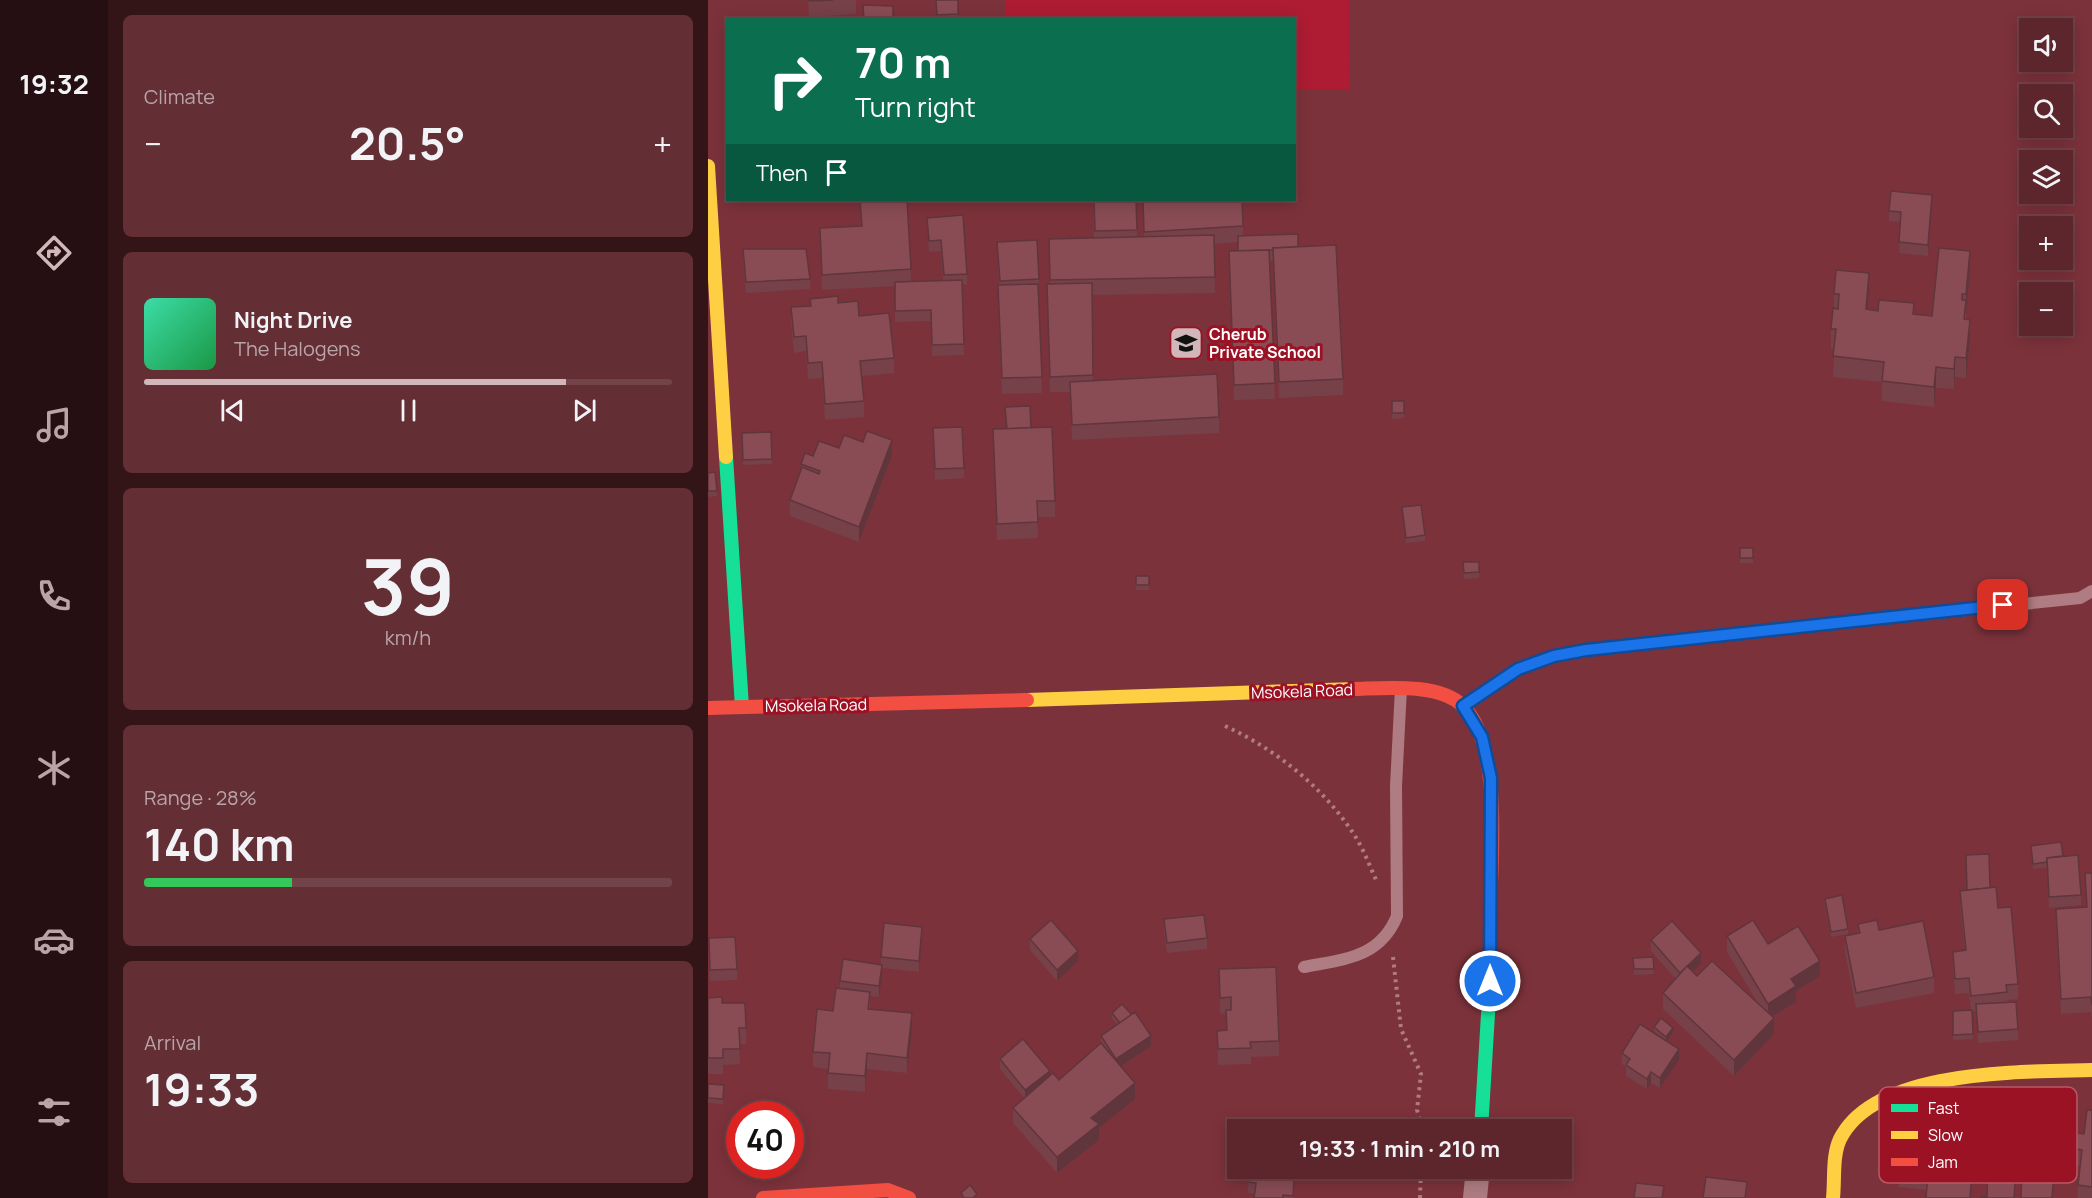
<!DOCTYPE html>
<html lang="en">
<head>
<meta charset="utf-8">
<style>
	:root { --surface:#5d262c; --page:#632e34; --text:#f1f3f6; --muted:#b9a5a9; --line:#724348; --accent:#d1b7ba }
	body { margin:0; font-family:Manrope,sans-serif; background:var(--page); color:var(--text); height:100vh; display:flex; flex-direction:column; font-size:22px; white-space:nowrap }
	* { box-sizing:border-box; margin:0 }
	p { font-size:20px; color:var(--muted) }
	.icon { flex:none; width:33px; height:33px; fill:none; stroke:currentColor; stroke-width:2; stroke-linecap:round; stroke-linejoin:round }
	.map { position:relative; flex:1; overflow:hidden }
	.panel { display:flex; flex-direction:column; gap:15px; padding:15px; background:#331518; width:600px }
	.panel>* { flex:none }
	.hud { position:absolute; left:18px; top:18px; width:570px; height:183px; border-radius:0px; box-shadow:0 3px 15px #0003,0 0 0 2px var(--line); background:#0b6e4f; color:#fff; overflow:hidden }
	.buttons { position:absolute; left:1311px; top:18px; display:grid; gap:12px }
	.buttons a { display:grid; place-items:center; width:54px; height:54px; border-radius:0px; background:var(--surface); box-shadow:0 3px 15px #0003,0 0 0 2px var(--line); font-size:30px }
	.speed { position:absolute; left:18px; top:1101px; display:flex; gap:12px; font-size:30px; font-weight:700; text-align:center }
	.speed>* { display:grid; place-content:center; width:78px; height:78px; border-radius:50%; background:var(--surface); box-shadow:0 3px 15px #0003,0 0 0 2px var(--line); line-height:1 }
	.speed .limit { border:9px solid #d22; background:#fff; color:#111 }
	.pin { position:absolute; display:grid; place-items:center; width:51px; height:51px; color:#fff; margin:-26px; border-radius:12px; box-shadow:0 3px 9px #0006 }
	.me { position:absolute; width:66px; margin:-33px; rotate:0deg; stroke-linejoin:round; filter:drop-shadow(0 0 4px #0008) }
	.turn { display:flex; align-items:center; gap:21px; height:126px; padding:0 30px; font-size:27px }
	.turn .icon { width:78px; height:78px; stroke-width:2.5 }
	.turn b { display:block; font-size:42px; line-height:51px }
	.then { display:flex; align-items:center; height:57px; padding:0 30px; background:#0003; gap:12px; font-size:22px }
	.big { font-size:45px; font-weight:700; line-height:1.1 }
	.panel .tile { flex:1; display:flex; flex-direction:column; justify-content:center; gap:9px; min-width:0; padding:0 21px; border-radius:9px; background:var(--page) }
	.panel .dial { align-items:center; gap:0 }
	.dial b { font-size:78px; line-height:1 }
	.song { display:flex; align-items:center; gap:18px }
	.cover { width:72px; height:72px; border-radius:9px; background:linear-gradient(135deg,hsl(160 70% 55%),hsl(140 70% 35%)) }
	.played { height:6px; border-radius:3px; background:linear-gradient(90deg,var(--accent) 80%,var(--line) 80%) }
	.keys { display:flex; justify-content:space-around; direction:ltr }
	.heat { display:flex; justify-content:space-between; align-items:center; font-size:33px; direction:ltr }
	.charge { height:9px; border-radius:4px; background:linear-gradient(90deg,#34c759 28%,var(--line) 0) }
	.trip { position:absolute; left:519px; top:1119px; width:345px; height:60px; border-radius:0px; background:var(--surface); box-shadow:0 3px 15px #0003,0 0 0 2px var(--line); font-weight:700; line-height:60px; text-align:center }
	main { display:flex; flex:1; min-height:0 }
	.menu { display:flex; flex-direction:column; width:108px; justify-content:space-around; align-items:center; background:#250f12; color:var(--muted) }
	.menu .icon { width:42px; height:42px }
	.menu .on { color:var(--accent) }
	.menu b { font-size:27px; color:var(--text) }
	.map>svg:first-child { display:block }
</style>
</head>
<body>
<main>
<nav class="menu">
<b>19:32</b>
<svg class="icon on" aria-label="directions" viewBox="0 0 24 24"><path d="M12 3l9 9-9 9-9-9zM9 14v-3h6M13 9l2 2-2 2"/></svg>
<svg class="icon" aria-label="music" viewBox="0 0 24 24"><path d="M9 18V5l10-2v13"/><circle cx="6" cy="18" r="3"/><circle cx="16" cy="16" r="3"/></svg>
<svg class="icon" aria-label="phone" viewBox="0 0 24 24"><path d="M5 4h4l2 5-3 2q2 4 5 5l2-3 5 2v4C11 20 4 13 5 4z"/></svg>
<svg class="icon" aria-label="climate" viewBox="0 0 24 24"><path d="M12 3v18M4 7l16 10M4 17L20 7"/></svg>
<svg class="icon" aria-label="car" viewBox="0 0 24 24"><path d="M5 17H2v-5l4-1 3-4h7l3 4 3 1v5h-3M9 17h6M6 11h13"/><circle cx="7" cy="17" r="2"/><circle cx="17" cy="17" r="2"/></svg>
<svg class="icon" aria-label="filters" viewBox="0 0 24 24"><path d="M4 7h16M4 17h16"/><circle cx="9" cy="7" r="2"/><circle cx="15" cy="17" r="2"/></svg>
</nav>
<section class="panel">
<div class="tile"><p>Climate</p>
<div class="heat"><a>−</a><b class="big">20.5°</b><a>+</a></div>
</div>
<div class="tile">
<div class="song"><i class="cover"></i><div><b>Night Drive</b><p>The Halogens</p></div></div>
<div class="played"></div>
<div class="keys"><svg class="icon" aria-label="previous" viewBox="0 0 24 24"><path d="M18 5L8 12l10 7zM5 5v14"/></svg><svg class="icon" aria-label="pause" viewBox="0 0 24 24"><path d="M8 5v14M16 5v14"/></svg><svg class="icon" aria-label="next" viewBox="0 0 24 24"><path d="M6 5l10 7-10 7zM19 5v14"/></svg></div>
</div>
<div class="tile dial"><b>39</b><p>km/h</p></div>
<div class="tile"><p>Range · 28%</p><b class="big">140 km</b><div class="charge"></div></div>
<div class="tile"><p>Arrival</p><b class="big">19:33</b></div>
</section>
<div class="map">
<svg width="1384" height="1198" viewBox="0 0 1384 1198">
	<rect width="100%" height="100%" fill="#7c323b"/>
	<path fill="#ae1c33" d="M298,0H641L642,89H587L586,20L298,19Z"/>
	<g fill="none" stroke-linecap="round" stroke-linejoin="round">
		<g stroke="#ae7c82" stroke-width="4" stroke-dasharray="3 4.5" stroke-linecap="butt">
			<path d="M517,726C569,750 616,788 647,836C656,850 662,867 669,882"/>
			<path d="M685,957L693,1029L713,1074L709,1110L715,1130"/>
			<path d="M712,1198L713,1168"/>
		</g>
		<g stroke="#ae7c82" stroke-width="12">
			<path d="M756,705L811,669L846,656L878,650L1372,598L1384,591"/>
			<path d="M596,967C636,959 672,958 689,916L688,786L693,688"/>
		</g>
		<path stroke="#ae7c82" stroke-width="24" d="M767,1198L770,1168"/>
		<g stroke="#16e098" stroke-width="14">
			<path d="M18,457L34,707"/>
			<path d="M773,1130L782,981V913"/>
		</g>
		<g stroke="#ffcf43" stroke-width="14">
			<path d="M0,166L18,457"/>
			<path d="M319,700L648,689"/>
			<path d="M1125,1198C1127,1180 1124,1156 1132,1139C1167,1068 1316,1072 1384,1070"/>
		</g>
		<g stroke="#f24e42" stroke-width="14">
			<path d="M648,689C679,688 731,683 755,706C795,745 783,860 782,913"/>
			<path d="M0,708L319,700"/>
			<path d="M55,1198L180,1190L201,1198"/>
		</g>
	</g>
	<g fill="#764149">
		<path d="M100,0H148V14L101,17Z"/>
		<path d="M228,0H250V19L229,20Z"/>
		<path d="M152,200H199L203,281L235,280L233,251L221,252L219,218L259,274V284L254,285L256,355L224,356L223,321L187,322V286L114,290L112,228L153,226Z"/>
		<path d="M385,200H428L429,237H436L435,200L535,226V236L590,247L635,379V395L571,398L565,261H562L567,399L526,400L521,251H530V242L506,244L507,293L384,295L385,381L511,417V433L364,440L362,392H342L339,300L342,284L341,239L386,238Z"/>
		<path d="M1224,206L1220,256L1191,253L1192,222L1181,221V211Z"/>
		<path d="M289,242L331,279V290H330L334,393L294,394L290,300V285H291Z"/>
		<path d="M35,249L102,279V289L38,293L35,260Z"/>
		<path d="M1262,271L1258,315V319L1262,340L1258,378L1247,377L1246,389L1228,388L1226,407L1174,401V382L1125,377L1126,350L1123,349V329L1126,308V294L1161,293L1160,309L1224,316Z"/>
		<path d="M102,299L130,303L151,316L186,358V373L154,376L156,401V417L117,420L114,378L100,379L98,351L86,353L83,323V307L102,306Z"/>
		<path d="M684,401H696V418L684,419Z"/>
		<path d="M225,428L256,468V478L227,480Z"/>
		<path d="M323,428L347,501V517H329L330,538L289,540L285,429Z"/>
		<path d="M63,432L64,464L35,465L34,433Z"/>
		<path d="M131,448L184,456L151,542L82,516V500L93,469V464L105,456Z"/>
		<path d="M0,473L9,491V496L0,497Z"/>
		<path d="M694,507L717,535V541L698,543Z"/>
		<rect x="1032" y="548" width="13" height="15"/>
		<path d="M755,562H771V578L756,579Z"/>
		<rect x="428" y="576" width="13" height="14"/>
		<path d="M1323,846L1355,856L1373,895V905L1341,908L1339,868L1325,869Z"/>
		<path d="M1377,873H1384V1021L1383,1012L1353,1014L1348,924V909L1378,907Z"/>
		<path d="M1282,888L1290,908L1310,984V999L1299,1000L1310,1029V1040L1270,1043L1268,1011H1264L1265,1039L1245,1040V1011L1263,1010L1261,993L1247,994L1245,967V952L1257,951L1252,906V891Z"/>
		<path d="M1117,899L1140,929V934L1123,937L1117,904Z"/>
		<path d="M456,919L499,938V949L459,953L456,930Z"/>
		<path d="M1150,924L1171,930L1226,977V993L1148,1008L1137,952V936L1150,934Z"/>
		<path d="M1019,936L1060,944L1112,976L1088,991V1002L1064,1017L1066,1034L1026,1076L955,1009V993L968,979L943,951V940L993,964L985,971L989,976L1051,1005L1019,952Z"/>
		<path d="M1,938L29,969V980L2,981Z"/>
		<path d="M214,938L211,972L174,968L171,997L162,996V1009L204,1029L199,1073L159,1069L157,1092L120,1089V1069L105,1067V1052L125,1011L132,988V981L173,965V957Z"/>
		<path d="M322,939L370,961L349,981L322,950Z"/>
		<path d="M945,957L946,974L926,975L925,958Z"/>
		<path d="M511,969L571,1041V1056L543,1057V1064L510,1065L509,1031L518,1030V1013L512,1014Z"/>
		<path d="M0,998L14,1003L38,1028V1044H31L32,1064L15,1065V1074H0Z"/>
		<path d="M404,1013L443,1046L413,1067L427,1099L391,1128V1140L349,1173L305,1123V1108L316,1098L292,1069V1059L351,1080L393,1043V1036L409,1025L404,1018Z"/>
		<path d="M946,1027L965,1033L959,1041L971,1060L952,1088L943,1083L939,1089L918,1076V1067L914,1064V1053L946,1033Z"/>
		<path d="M0,1084L16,1085L15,1104L0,1103Z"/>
		<path d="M1384,1110V1198H1370V1185L1372,1166L1367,1165V1149L1376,1134Z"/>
		<path d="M1243,1132L1267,1149L1263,1198H1218L1219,1190L1191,1187V1171Z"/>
		<path d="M82,1147L86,1158V1164H82Z"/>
		<path d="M541,1168H579L578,1179L586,1191V1198H546L547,1193H540Z"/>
	</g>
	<g fill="#60353c">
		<path d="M1224,195V206L1220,256V245Z"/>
		<path d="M1262,251V271L1258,315V294Z"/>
		<path d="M1161,273V293L1158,329V309Z"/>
		<path d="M1262,320V340L1258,378V358Z"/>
		<path d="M1247,357V377L1246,389V369Z"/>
		<path d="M1228,367V388L1226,407V387Z"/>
		<path d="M184,440V456L151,542V527Z"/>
		<path d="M214,927V938L211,972V961Z"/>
		<path d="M370,951V961L349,981V970Z"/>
		<path d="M993,953V964L972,983V973Z"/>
		<path d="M1112,961V976L1088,991V1002L1060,1019V1004L1083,979Z"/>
		<path d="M174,965V976L171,997V986Z"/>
		<path d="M204,1013V1029L199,1073V1058Z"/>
		<path d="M1066,1018V1034L1026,1076V1060Z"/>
		<path d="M965,1028V1033L958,1042V1037Z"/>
		<path d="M443,1036V1046L408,1070V1059Z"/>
		<path d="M971,1049V1060L952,1088V1078Z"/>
		<path d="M159,1053V1069L157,1092V1076Z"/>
		<path d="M342,1071V1081L317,1100V1090Z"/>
		<path d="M943,1072V1083L939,1089V1079Z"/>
		<path d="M427,1083V1099L391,1128V1140L349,1173V1157L383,1118Z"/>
		<path d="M1267,1134V1149L1263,1198H1262Z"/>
	</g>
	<g fill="#894c55" stroke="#60353c" stroke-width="1.5">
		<path d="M100,0H125L101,1Z"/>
		<path d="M228,0H250V14L229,15Z"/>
		<path d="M155,5L185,6V20H156Z"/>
		<path d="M1183,191L1224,195L1220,245L1191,242L1193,212L1181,211Z"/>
		<path d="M152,200H199L203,269L114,275L112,228L154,226Z"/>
		<path d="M386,200H428L429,230L387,231Z"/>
		<path d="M435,200H534L535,226L436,232Z"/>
		<path d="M255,215L259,274L236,275L233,240L221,241L219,218Z"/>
		<path d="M590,234V247L565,248V250L530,251V236Z"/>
		<path d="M506,235L507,277L342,280L341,239Z"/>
		<path d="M329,240L331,279L292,281L289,242Z"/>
		<path d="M628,245L635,379L571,382L565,248Z"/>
		<path d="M1231,248L1262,251L1258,294H1254V300H1258L1256,319L1262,320L1258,358L1247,357L1246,369L1228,367L1226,387L1174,381L1176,362L1125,356L1128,329H1123L1125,308L1130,309L1131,294H1126L1128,270L1161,273L1158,309L1170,311L1171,300L1206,303L1205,314L1224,316Z"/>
		<path d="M35,249H98L102,279L38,282Z"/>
		<path d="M561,250L567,383L526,385L521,251Z"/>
		<path d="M254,280L256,344L224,345L223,310L187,311V282Z"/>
		<path d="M384,283L385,375L342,377L339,284Z"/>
		<path d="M330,284L334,377L294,378L290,285Z"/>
		<path d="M130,296V303L150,301L151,316L181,313L186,358L152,361L156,401L117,404L114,362L100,363L98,336L86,337L83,307L103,306L102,299Z"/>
		<path d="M509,374L511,417L364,425L362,382Z"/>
		<rect x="684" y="401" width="12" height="12"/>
		<path d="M322,406L323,428L299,429L297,407Z"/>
		<path d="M254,427L256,468L227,469L225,428Z"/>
		<path d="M344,427L347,501H329L330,522L289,524L285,429Z"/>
		<path d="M159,431L184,440L151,527L82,500L94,467L111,474L112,471L93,464L97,453L105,456L111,441L131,448L136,435L155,442Z"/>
		<path d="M63,432L64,459L35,460L34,433Z"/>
		<path d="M7,472L9,491H0V473Z"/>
		<path d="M713,505L717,535L698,538L694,507Z"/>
		<rect x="1032" y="548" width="13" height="10"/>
		<path d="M755,562H771V572L756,573Z"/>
		<rect x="428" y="576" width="13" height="9"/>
		<path d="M1353,842L1355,856L1339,858V862L1325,864L1323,846Z"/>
		<path d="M1281,854L1282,888L1259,890L1258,855Z"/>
		<path d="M1370,855L1373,895L1341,897L1339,858Z"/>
		<path d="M1377,873H1384V1005L1383,997L1353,999L1348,909L1379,907Z"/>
		<path d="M1288,887L1290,908L1303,907L1310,984L1298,985L1299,992L1263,996L1261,978L1247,979L1245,952L1258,950L1252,891Z"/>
		<path d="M1134,895L1140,929L1123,932L1117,899Z"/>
		<path d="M496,915L499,938L459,943L456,919Z"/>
		<path d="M343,920L370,951L349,970L322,939Z"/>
		<path d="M1045,920L1060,944L1090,926L1112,961L1083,979L1088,986L1060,1004L1019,936Z"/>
		<path d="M1169,920L1171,930L1215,921L1226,977L1148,993L1137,936L1152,933L1150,924Z"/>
		<path d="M964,921L993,953L972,973L943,940Z"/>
		<path d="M176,923L214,927L211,961L173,957Z"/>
		<path d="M27,937L29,969L2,970L1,938Z"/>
		<path d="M945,957L946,969H926L925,958Z"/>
		<path d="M135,959L174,965L171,986L132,981Z"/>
		<path d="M1004,961L1066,1018L1026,1060L955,993L979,966L989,976Z"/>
		<path d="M568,967L571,1041L542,1042L543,1048L510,1049L509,1031L519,1030L518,1010H523V997L512,998L511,969Z"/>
		<path d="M128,988L162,992L160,1009L204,1013L199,1058L159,1053L157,1076L120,1073L122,1053L105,1052L109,1009L125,1011Z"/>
		<path d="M14,997V1003H37L38,1028H31L32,1049H15V1058H0V998Z"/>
		<path d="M1308,1002L1310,1029L1270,1032L1268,1004Z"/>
		<path d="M414,1004L424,1015L412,1023L404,1013Z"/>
		<path d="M1264,1010L1265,1034L1245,1035V1011Z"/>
		<path d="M427,1012L443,1036L408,1059L393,1036Z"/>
		<path d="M953,1018L965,1028L958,1037L946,1027Z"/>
		<path d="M932,1024L971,1049L952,1078L943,1072L939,1079L918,1065L922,1059L914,1053Z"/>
		<path d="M315,1039L342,1071L317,1090L292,1059Z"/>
		<path d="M393,1043L427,1083L383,1118L391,1124L349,1157L305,1108L345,1073L351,1080Z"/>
		<path d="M0,1084L16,1085L15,1099L0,1098Z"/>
		<path d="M1379,1110H1384V1187L1370,1185L1374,1150L1367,1149L1369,1133L1376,1134Z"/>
		<path d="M1225,1118L1243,1120V1132L1267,1134L1262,1198H1218L1220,1174L1191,1171L1194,1127L1224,1130Z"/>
		<path d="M82,1147H85L86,1158L82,1159Z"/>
		<path d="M1280,1164L1308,1168L1306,1198H1273V1197H1279Z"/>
		<path d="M541,1168H578L577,1179L586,1180L585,1196L575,1195V1198H546L548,1183L540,1182Z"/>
		<path d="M1314,1169L1346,1171L1344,1198H1313Z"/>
		<path d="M998,1177L1039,1182L1037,1198H995Z"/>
		<path d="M928,1183L956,1186L954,1198H926Z"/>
		<path d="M262,1185L269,1194L265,1198H256L253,1193Z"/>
	</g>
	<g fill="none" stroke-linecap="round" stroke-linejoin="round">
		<g stroke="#114b97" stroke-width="15">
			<path id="route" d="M782,981L783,778L774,737L755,706L810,669L846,656L878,650L1295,605"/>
		</g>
		<use href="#route" stroke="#1a73e8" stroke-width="10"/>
	</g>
	<defs>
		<g id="school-square" transform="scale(1.725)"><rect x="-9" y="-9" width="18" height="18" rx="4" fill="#d1b7ba" stroke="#9b1225"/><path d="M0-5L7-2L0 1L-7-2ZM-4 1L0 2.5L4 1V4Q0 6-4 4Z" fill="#111"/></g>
	</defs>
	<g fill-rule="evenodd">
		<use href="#school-square" x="478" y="343"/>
	</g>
	<g text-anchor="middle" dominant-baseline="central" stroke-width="6" stroke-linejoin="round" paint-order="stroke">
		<g font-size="16" font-weight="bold" fill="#fff" stroke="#9b1225" text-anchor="start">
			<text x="501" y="334">Cherub<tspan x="501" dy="18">Private School</tspan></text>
		</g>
		<g font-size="16" fill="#fff" stroke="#9b1225">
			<text transform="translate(594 691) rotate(-2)">Msokela Road</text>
			<text transform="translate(108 705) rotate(-1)">Msokela Road</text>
		</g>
	</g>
	<rect x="1171" y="1087" width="198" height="96" rx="9" fill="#9b1225" stroke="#b95966" stroke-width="1.5"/>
	<rect x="1183" y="1104" width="27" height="8" fill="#16e098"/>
	<rect x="1183" y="1131" width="27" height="8" fill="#ffcf43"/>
	<rect x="1183" y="1158" width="27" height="8" fill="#f24e42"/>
	<g font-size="16" fill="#fff">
		<text x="1220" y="1114">Fast</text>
		<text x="1220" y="1141">Slow</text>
		<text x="1220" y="1168">Jam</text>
	</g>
</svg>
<div class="buttons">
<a><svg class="icon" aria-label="sound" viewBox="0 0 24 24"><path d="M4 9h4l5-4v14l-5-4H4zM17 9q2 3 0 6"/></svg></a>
<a><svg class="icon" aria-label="search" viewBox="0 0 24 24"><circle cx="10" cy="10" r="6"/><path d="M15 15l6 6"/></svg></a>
<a><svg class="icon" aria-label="layers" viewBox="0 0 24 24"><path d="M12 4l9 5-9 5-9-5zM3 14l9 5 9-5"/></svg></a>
<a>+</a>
<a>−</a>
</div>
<div class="speed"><div class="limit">40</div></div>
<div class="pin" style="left:1295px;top:605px;background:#d93025"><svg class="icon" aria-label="arrive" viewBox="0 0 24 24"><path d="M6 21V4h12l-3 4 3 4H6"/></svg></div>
<svg class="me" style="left:782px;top:981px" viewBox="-20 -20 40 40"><circle r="17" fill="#1a73e8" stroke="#fff" stroke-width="3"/><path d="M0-11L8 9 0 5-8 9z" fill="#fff"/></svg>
<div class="trip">19:33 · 1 min · 210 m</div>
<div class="hud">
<div class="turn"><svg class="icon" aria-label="right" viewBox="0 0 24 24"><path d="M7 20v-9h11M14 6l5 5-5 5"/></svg><div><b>70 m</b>Turn right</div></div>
<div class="then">Then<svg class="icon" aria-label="arrive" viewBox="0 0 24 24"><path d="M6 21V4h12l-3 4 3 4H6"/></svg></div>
</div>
</div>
</main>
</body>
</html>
